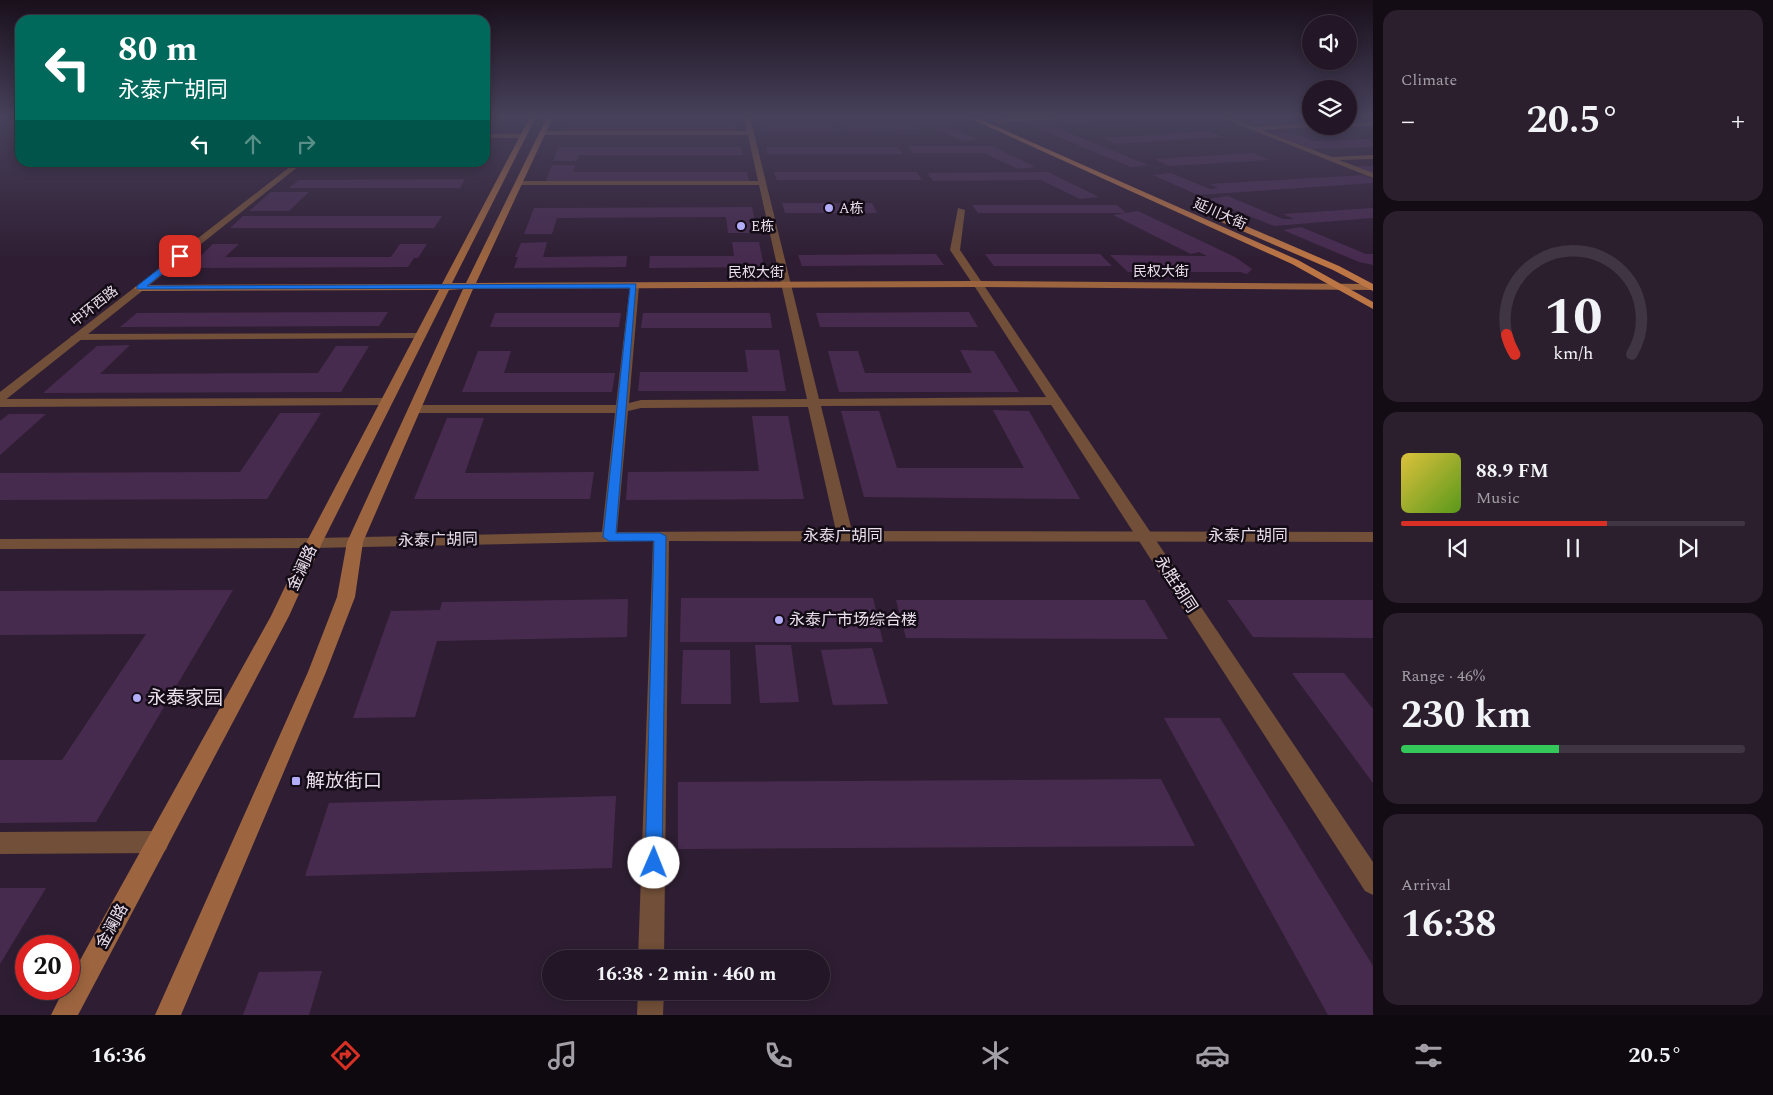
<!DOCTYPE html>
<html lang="en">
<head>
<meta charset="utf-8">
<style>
	:root { --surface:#231626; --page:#2b1f2e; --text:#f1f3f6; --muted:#a39fa7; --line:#403543; --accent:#d93025 }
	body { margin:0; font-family:Spectral,"Noto Sans SC",serif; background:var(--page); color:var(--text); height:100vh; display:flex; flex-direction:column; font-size:19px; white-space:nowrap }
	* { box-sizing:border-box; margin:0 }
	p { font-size:16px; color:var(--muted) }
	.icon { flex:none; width:28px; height:28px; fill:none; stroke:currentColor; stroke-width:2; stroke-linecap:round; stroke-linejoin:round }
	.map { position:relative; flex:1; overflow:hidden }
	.sheet { display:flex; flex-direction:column; gap:10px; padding:10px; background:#130c15; width:400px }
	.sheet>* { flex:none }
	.hud { position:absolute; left:15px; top:15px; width:475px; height:152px; border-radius:15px; box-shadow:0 2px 12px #0003,0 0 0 1px var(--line); background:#00695c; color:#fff; overflow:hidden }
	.controls { position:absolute; left:1302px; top:15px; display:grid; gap:10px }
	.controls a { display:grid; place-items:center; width:55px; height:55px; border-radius:50%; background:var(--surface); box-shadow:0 2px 12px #0003,0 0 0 1px var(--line); font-size:25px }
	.speed { position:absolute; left:15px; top:935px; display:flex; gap:10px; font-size:25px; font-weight:700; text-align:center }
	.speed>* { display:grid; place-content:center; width:65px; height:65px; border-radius:50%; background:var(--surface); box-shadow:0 2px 12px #0003,0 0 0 1px var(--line); line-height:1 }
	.speed .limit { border:8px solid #d22; background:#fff; color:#111 }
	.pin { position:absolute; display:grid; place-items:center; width:42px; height:42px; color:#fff; margin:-21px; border-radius:10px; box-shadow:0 2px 8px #0006 }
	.me { position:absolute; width:55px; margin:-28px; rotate:1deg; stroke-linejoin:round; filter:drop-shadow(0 0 4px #0008) }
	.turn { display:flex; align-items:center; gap:18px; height:105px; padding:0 20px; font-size:22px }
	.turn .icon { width:65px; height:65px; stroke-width:2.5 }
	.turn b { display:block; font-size:35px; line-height:42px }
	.lanes { display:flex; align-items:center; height:48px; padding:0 20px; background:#0003; justify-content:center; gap:25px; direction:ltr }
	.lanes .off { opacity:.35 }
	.big { font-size:38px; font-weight:700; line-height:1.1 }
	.sheet .card { flex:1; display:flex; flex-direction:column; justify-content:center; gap:8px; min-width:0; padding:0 18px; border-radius:15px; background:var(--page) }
	.sheet .dial { align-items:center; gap:0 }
	.dial svg { height:130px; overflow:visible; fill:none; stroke:var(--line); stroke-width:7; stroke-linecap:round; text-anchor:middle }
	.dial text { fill:var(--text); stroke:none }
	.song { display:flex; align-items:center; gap:15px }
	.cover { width:60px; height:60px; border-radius:8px; background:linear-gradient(135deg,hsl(50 70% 55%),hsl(90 70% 35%)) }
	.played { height:5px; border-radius:2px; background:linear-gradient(90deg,var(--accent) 60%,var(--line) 60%) }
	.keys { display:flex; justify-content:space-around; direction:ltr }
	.heat { display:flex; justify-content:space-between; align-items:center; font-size:28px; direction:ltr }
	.charge { height:8px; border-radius:4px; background:linear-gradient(90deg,#34c759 46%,var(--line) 0) }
	.trip { position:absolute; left:542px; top:950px; width:288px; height:50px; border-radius:25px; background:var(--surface); box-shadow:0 2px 12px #0003,0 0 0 1px var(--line); font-weight:700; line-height:50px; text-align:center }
	.dock { display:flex; height:80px; justify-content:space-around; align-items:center; background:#0e090f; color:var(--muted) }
	.dock .icon { width:35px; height:35px }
	.dock .active { color:var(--accent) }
	.dock b { font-size:22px; color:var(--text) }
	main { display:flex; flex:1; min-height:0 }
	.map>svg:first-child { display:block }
</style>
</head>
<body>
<main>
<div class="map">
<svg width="1373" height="1015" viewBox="0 0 1373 1015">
	<rect width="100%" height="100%" fill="#2f1e33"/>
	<g fill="#472b4f">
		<path d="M910,117H929L978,140L962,141Z"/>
		<path d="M1106,117H1177L1181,118L1068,124L1058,119Z"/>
		<path d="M1232,117H1253L1260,120L1311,118V125L1256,127Z"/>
		<path d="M1349,117H1373V123L1349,124Z"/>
		<path d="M1035,119L1148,165L1131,167L1020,121Z"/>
		<path d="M569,120H590L589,126L736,125L737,131L565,132Z"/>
		<path d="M762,125H834L838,131H763Z"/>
		<path d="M842,125H918L923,130L846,131Z"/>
		<path d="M1209,131L1223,137L1116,144L1103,138Z"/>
		<path d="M1294,133L1313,141L1373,139V147L1312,149L1273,134Z"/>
		<path d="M908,146H992L1036,167L1018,169L984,153H913Z"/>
		<path d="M558,147H741L743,155H579L577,161H553Z"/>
		<path d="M766,147H898L903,154H768Z"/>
		<path d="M1254,153L1270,160L1169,166L1155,159Z"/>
		<path d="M322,162H381L378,165H320Z"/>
		<path d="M388,162H473L472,165H386Z"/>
		<path d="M552,165H575L573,172H747L749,181H546Z"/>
		<path d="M1355,166H1373V174Z"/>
		<path d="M774,172H917L922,180H777Z"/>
		<path d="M1048,172L1099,197L1080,199L1041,180L933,181L927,173Z"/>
		<path d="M1171,173L1210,189L1218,188L1210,184L1363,175L1373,179V183L1198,195L1153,175Z"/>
		<path d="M465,179L460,188H289L299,180Z"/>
		<path d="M271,192H309L289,211H249Z"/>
		<path d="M1228,196L1283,219H1294L1283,214L1373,208V218L1274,226L1208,199Z"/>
		<path d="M782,203H872L877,213H785Z"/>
		<path d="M972,205H1117L1126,213H978Z"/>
		<path d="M752,207L757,233H728L726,217L557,218L552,234H524L534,208Z"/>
		<path d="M1138,211L1235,257L1252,269L1247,274L1240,272H1128L1110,255L1207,256L1199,252L1191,254L1113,215Z"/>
		<path d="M243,216H442L434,228H230Z"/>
		<path d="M1301,227L1366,254H1373V265L1359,262L1283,230Z"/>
		<path d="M547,242L543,257L627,256L626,267L514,268L518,257H515L521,243Z"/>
		<path d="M732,242H759L764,267L649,268L650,256H734Z"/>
		<path d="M213,244H239L225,257H391L400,244H427L418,258H414L408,267L188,268Z"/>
		<path d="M936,254L944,265L802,266L798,255Z"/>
		<path d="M985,254H1100L1112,266H994Z"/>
		<path d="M388,312L379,326L120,327L137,313Z"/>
		<path d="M969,312L978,327H820L816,313Z"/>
		<path d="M495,313H621L619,327H490Z"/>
		<path d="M643,313H770L772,328H641Z"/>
		<path d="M130,345L100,374L318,373L336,346H369L341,392L43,393L97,346Z"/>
		<path d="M745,350H779L786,391H638L640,372H748Z"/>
		<path d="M960,350L994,351L1019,392H839L828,351H858L865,373H972Z"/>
		<path d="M478,351H511L504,373H615L612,392H462Z"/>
		<path d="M993,410L1029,411L1080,499L864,497L841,411H879L897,468H1024Z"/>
		<path d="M280,413H321L267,499L0,500V473L240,472Z"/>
		<path d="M9,414H46L0,455V421Z"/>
		<path d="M752,416H788L804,499L626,500L628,472L759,471Z"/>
		<path d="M447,418H484L465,473L594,472L590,499H414Z"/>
		<path d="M233,590L96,822L0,823V760H62L146,634L0,635V591Z"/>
		<path d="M681,598H873L883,642H680Z"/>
		<path d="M628,599L627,637L437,641L415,717L353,718L391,611L440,610L442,602Z"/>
		<path d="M896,600H1145L1168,639L906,638Z"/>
		<path d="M1227,600H1373V638L1253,637Z"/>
		<path d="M755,645H791L799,702L760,703Z"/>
		<path d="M872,648L888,704L833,705L821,650Z"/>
		<path d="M683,650H730L731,704H681Z"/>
		<path d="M1292,673H1344L1373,709V783Z"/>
		<path d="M1164,718H1220L1373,966V1015H1328Z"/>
		<path d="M1161,779L1195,846L678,849V782Z"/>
		<path d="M616,796L612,868L305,876L329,803Z"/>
		<path d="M0,888H46L0,964Z"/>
		<path d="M322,971L309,1015H243L259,972Z"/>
	</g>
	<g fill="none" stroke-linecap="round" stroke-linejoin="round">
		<g fill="#714f38" fill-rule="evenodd">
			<path d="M744,117H750L819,399L1055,397L1061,401L1055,405L821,406L852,531L1373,532V542L669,541L664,959H638L653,541L314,548L308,547L306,543L308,539L314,538L602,532L615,413H414L408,409L414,405H616L630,284H638L639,286L629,403L641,400L807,399L759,185H519L515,183L519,181H758L748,135H542L539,133L542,131H747ZM808,407L836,531L617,532L628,411L641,408Z"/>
			<path d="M1033,117H1061L1058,119L996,123L993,121L996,119Z"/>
			<path d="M1220,117H1228L1254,127L1311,124L1313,127L1261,130L1332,157L1373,155V159L1339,160L1373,173V178Z"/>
			<path d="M1373,122V126L1349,127L1347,126H1349V123Z"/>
			<path d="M485,134H523L526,136L523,138H485Z"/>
			<path d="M381,162H388L382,168L378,166Z"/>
			<path d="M958,208L965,210L960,250L983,284L982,286H974L950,250Z"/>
			<path d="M420,333L426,336L424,338L76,340L70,337L76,334Z"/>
			<path d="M386,398L392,402L390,405L0,407V399Z"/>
			<path d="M158,831L166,834L169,842L166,850L158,853L0,854V832Z"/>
			<path d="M638,991H664L663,1015H637Z"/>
		</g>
		<g fill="#714f38" fill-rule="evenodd">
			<path d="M296,162H304L4,401L0,402V392Z"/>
			<path d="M978,281L983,284L1373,862V895L1365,891L973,284Z"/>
			<path d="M314,538L320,539L322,543L320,547L314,548L0,549V539Z"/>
		</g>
		<path fill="#9c653f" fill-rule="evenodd" d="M530,117H536L452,283H466L547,117H553L476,283L978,281L1373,284V290L978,287L473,289L363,542L355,597L326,672L181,1015H155L308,672L337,597L347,542L463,289L449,290L322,543L289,616L78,1015H51L64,989H69V980L271,616L306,543L439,290L139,291L134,288L139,285L442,284Z"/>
		<g fill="#bc7544" fill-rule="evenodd">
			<path d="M967,117H975L1298,260L1373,302V309L1292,264Z"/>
			<path d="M1212,214H1218L1339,266L1373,284V291L1333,270L1212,218Z"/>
		</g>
	</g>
	<linearGradient id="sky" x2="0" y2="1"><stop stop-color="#1a101c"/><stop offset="0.45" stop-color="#47415b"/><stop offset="1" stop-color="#47415b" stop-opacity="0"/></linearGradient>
	<rect width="1373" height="259" fill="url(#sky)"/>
	<path fill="#1a73e8" stroke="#114b97" d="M178,254L184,256L147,286L636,284L616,533H660L666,536L662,863L660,869L654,871L647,869L645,863L654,541H609L603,537L630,288L137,289V286Z"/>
	<g fill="#b3adf9" stroke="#130b15" stroke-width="2">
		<circle cx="829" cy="208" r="5"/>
		<circle cx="741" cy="226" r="5"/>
		<circle cx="779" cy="620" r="5"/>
		<circle cx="137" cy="698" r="5"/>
		<rect x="291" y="776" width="10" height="10" rx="2.5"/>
	</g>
	<g text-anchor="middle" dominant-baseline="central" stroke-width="5" stroke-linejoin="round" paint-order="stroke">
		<g font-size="14" fill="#e9deec" stroke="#130b15" text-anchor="start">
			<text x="839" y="208">A栋</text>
			<text x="751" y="226">E栋</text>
		</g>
		<g font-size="14" fill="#e9deec" stroke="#130b15">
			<text transform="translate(1220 214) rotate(24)">延川大街</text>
			<text x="1161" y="271">民权大街</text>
			<text x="756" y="272">民权大街</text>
			<text transform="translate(94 306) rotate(-38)">中环西路</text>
		</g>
		<g font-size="16" fill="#e9deec" stroke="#130b15">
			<text x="843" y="536">永泰广胡同</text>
			<text x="1248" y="536">永泰广胡同</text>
			<text transform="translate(438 540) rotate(-1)">永泰广胡同</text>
			<text transform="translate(302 568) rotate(-65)">金澜路</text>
			<text transform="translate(1176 584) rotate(57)">永胜胡同</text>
			<text transform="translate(112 926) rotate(-61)">金澜路</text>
		</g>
		<g font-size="16" fill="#e9deec" stroke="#130b15" text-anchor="start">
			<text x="789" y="620">永泰广市场综合楼</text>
		</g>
		<g font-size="19" fill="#e9deec" stroke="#130b15" text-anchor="start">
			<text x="147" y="698">永泰家园</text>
			<text x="306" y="781">解放街口</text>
		</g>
	</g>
</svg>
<div class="controls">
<a><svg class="icon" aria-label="sound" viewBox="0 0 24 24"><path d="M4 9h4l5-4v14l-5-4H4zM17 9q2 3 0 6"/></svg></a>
<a><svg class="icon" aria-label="layers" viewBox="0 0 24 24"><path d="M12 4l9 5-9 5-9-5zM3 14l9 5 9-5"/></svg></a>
</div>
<div class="speed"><div class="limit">20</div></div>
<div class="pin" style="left:180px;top:256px;background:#d93025"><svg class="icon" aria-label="arrive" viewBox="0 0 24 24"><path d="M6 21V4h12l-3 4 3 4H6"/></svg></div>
<svg class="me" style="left:654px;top:863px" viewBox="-20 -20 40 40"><circle r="19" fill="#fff"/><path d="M0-13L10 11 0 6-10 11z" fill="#1a73e8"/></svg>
<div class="trip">16:38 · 2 min · 460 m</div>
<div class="hud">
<div class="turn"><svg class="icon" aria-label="left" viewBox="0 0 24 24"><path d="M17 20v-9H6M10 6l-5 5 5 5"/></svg><div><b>80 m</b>永泰广胡同</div></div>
<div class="lanes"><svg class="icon" aria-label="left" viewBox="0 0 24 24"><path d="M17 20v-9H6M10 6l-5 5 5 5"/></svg><svg class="icon off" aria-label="ahead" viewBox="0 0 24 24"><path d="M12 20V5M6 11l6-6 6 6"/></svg><svg class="icon off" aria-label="right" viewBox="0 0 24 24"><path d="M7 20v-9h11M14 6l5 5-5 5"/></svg></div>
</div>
</div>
<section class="sheet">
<div class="card"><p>Climate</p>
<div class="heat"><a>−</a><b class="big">20.5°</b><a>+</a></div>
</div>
<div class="card dial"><svg viewBox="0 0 100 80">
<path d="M14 69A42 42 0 1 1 86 69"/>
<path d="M14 69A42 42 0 0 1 9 57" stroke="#d93025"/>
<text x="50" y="56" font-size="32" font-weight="700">10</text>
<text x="50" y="72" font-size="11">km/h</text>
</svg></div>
<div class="card">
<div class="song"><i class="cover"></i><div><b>88.9 FM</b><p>Music</p></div></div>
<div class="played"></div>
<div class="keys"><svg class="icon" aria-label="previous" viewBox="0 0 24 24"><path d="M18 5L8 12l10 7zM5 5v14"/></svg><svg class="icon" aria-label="pause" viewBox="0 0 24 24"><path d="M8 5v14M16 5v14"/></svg><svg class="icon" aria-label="next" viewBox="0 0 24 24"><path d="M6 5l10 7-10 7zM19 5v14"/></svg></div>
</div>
<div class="card"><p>Range · 46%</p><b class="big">230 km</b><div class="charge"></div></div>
<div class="card"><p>Arrival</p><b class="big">16:38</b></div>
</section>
</main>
<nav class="dock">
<b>16:36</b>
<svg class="icon active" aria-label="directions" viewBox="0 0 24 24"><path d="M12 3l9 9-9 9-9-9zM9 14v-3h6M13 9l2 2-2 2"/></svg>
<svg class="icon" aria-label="music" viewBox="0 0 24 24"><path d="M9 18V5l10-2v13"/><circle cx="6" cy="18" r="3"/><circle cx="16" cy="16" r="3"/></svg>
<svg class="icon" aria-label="phone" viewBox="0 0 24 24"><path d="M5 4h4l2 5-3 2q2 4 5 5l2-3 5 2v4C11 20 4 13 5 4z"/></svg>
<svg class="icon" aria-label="climate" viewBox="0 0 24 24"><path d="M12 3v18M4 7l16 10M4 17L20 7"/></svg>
<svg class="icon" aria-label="car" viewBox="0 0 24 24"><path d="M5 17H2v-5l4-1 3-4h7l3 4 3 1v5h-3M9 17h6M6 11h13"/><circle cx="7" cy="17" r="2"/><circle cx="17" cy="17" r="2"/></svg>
<svg class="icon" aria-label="filters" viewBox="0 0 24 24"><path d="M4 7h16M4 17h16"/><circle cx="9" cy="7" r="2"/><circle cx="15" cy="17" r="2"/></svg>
<b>20.5°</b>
</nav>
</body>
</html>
